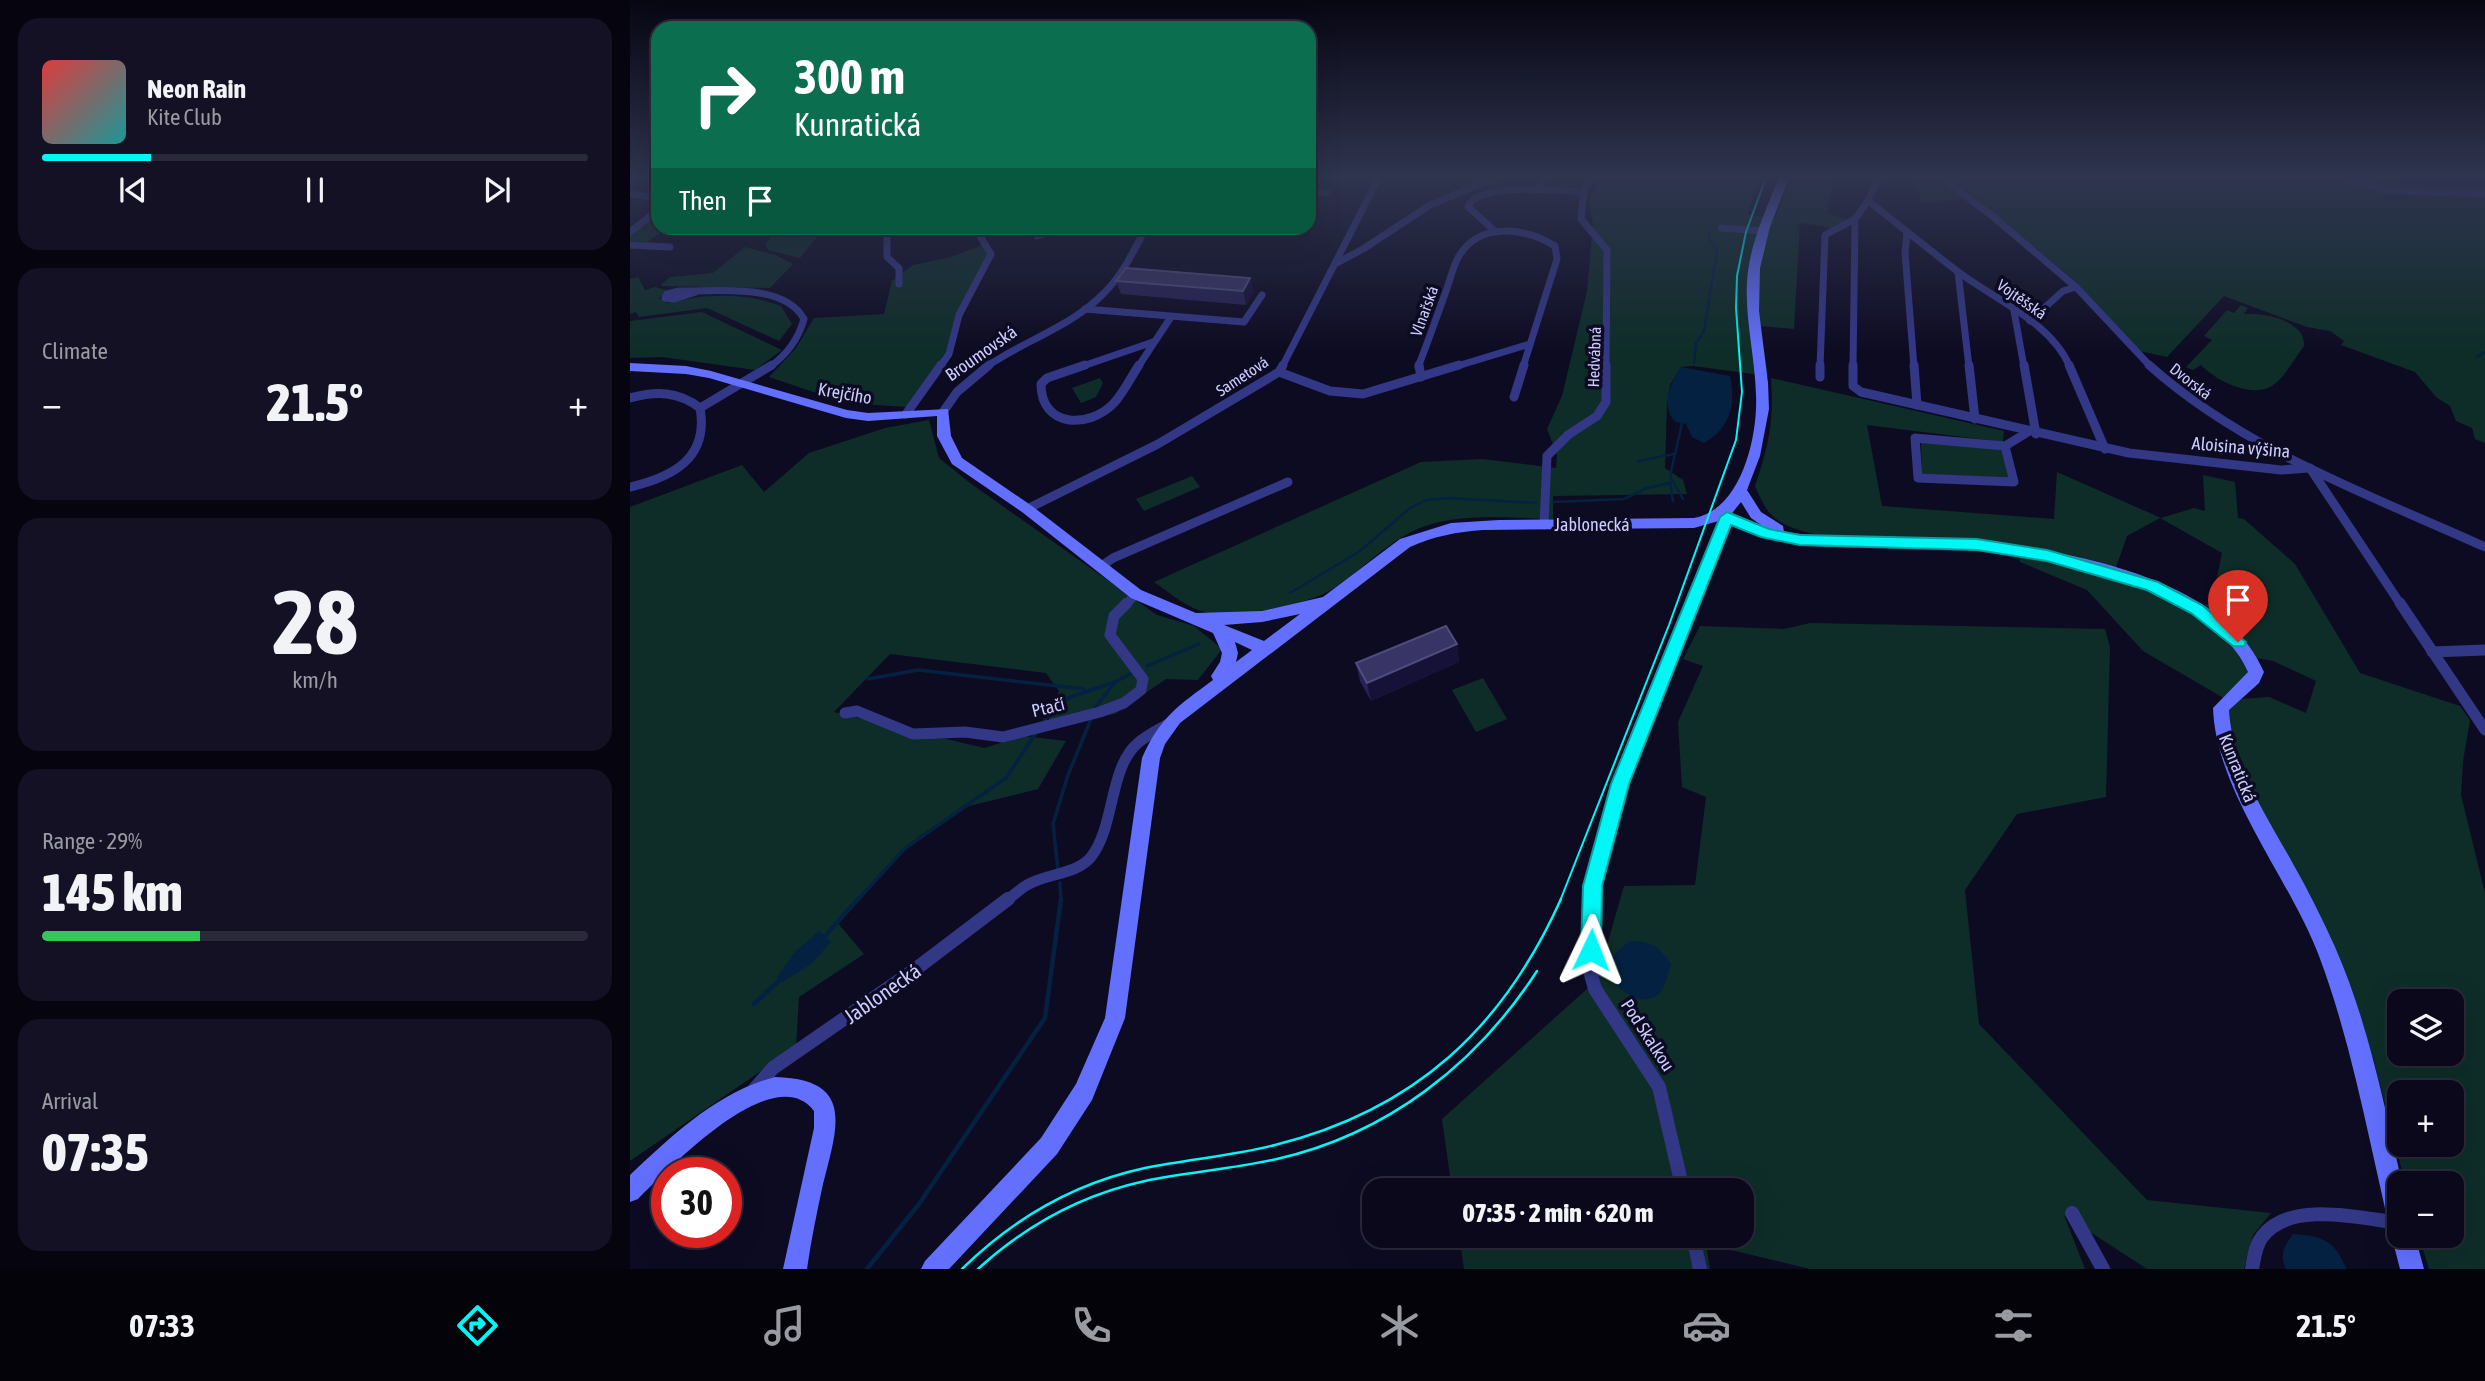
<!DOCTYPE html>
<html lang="en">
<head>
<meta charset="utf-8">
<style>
	:root { --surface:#0a081a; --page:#131123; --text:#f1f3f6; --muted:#999aa2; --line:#2a2939; --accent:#00f7f6 }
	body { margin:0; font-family:"Asap Condensed",sans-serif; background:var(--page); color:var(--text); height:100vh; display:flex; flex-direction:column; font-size:26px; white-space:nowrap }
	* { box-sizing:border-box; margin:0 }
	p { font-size:23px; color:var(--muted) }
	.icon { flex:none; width:38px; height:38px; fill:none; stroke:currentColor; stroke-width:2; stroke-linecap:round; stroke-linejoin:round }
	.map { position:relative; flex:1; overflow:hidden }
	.panel { display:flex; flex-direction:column; gap:18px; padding:18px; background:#06040e; width:630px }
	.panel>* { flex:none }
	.banner { position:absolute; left:21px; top:21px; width:665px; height:214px; border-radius:21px; box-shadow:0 7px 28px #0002,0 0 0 2px var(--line); background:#0b6e4f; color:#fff; overflow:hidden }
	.fabs { position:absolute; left:1757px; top:989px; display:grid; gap:14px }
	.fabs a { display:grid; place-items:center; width:77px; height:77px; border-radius:14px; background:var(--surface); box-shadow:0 7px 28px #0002,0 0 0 2px var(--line); font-size:35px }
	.speed { position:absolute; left:21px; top:1157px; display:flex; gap:14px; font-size:35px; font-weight:700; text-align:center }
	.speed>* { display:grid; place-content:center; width:91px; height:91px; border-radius:50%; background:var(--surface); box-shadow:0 7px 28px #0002,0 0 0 2px var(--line); line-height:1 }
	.speed .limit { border:10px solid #d22; background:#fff; color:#111 }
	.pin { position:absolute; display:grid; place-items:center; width:60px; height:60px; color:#fff; margin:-72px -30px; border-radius:50% 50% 50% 0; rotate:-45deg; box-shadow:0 0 7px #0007 }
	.pin .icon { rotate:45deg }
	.me { position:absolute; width:77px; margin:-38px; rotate:2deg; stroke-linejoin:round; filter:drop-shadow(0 0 5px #0008) }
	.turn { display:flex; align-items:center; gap:24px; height:147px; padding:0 28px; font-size:32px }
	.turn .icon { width:91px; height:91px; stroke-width:2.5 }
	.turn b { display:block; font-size:49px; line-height:60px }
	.then { display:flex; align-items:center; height:66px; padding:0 28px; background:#0003; gap:14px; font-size:26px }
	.big { font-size:52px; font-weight:800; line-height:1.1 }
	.panel .card { flex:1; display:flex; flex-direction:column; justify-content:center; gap:10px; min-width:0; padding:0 24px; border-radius:21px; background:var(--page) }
	.panel .dial { align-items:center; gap:0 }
	.dial b { font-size:91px; line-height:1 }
	.song { display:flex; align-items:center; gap:21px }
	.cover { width:84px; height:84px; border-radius:10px; background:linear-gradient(135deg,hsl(0 70% 55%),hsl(180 70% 35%)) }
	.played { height:7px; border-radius:4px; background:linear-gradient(90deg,var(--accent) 20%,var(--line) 20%) }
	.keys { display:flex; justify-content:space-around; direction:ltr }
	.heat { display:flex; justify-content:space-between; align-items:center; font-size:38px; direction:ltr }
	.charge { height:10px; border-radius:5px; background:linear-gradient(90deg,#34c759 29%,var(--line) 0) }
	.trip { position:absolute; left:732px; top:1178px; width:392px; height:70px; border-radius:21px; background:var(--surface); box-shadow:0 7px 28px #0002,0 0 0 2px var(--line); font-weight:800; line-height:70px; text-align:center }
	.tabs { display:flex; height:112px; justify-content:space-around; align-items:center; background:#04030a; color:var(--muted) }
	.tabs .icon { width:49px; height:49px }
	.tabs .active { color:var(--accent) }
	.tabs b { font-size:32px; color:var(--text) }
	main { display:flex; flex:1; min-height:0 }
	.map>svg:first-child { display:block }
</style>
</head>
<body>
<main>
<section class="panel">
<div class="card">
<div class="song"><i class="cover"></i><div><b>Neon Rain</b><p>Kite Club</p></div></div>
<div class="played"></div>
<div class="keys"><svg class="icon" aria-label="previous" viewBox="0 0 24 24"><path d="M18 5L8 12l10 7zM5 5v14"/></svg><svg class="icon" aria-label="pause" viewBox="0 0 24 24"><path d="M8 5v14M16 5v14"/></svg><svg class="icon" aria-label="next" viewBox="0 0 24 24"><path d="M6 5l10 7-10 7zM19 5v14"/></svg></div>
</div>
<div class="card"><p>Climate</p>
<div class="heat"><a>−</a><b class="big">21.5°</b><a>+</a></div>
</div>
<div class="card dial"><b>28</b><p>km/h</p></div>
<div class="card"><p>Range · 29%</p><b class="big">145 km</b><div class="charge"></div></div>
<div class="card"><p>Arrival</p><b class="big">07:35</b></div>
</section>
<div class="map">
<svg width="1855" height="1269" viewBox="0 0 1855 1269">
	<rect width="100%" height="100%" fill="#0d0b22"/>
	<g fill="#0e2d28" fill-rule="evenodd">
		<path d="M968,175H1131L1117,215L1145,218L1162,175H1204L1197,213L1216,220L1202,228L1170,223L1164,329L1130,326L1138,376L1063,366L1051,367L1040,385L1037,404L1035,468L1053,480L1057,494L923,496V519C877,518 824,511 781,532C751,547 728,574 699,591C674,605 608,618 579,613C558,609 541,594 524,582L791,462L852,459L926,468L927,455L917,429L932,396L957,291L963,224L959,201Z"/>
		<path d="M1318,175H1695C1723,186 1753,195 1782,196C1807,196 1830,193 1855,196V443L1845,439L1842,428L1826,421L1820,406L1806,397L1785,372L1711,345L1714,341L1700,331L1677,327L1594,296L1537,357L1509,351L1444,280Z"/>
		<path d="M1706,175H1728L1759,184L1828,183L1855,187V193L1764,190Z"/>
		<path d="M1309,178L1335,200L1291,202L1285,182Z"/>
		<path d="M28,213V228H38L17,242L0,241V233Z"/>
		<path d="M150,228H194L170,258L138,250L135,244Z"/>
		<path d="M352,245L358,255L322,332L315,356L277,407L216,403L139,377L166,348L184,318L254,314L262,281L283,265L321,257Z"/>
		<path d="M115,247L145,255L163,264L140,288L30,286L40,277L83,273Z"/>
		<path d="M8,277L15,290L25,287L39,291L29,298L38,303C74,294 115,292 151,306L162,324L149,341L77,308L9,317L6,312L0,314V279Z"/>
		<path d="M1611,305L1618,308L1614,314C1634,312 1676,321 1674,346C1665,358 1657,373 1647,382C1626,402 1586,381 1571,365L1563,370L1556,367L1582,340L1574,336L1597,310L1604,313Z"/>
		<path d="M72,312L152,350L125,370L32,357L0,358V321Z"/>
		<path d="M470,378L473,383L466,397L451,403L442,388Z"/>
		<path d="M1141,378L1374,431L1373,442L1237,425L1252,506L1424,519L1427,472L1531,518L1564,508L1575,511L1573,475L1605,482L1608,518L1614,519L1665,564L1730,673L1830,706L1840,720L1833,761L1831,795L1855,893V1269H1799L1789,1236H1822V1183H1775L1743,1057L1728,1051L1707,975L1603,762L1597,700L1513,651L1457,590L1390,562L1388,550C1334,547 1190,548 1149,521C1136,513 1131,499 1125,486C1139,445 1144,422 1141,378ZM1530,518L1592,553L1582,602L1566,609L1484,573L1497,536ZM1622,657L1643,661L1686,681L1676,713L1639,697L1599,700L1626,672ZM1769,1001H1822V1054H1769ZM1769,1092H1822V1144H1769Z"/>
		<path d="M299,420L309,458L340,483L527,615L564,626L592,649L568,680L536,679L485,714L418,722L429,691L416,673L260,654L204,712L354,748L394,736L436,741L408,789L339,806L289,836L207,922L234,954L169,997L166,1047L0,1161V507L112,465L134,492L179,453L255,428Z"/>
		<path d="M1291,442L1374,447L1381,480L1292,475Z"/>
		<path d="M562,476L570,487L514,511L506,499Z"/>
		<path d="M1180,623L1475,629L1480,647L1476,797L1387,814L1335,890L1349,1024L1517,1200L1641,1213L1623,1235L1614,1269H1517L1434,1215L1455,1269H1180L1076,1244L1080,1269H834L829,1236H1111V1190H822L812,1119L967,980L994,886L1065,885L1076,797L1052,787L1048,722L1073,666L1053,659L1070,626L1154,629Z"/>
		<path d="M853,678L877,719L846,732L822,690Z"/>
	</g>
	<g fill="#052142">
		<path d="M1728,175H1855V187C1813,180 1768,191 1728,175Z"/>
		<path d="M1051,367L1100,376C1106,406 1100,428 1074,443L1062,437L1056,424L1046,422C1029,406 1041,383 1051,367Z"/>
		<path d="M189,931L201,942L180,965L152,982L147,977L164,953Z"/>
		<path d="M1001,941C1023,942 1028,945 1041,964C1039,971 1037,979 1034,986C1021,1014 990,992 978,976C979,959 986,949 1001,941Z"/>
		<path d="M1663,1234C1692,1236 1705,1240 1716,1269H1656C1649,1254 1654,1247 1663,1234Z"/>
	</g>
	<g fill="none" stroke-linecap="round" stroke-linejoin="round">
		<g stroke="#052142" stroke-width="2.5">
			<path d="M1068,340L1074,331L1087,251L1078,236L1079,232"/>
			<path d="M1847,357L1855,352"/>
			<path d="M1064,363L1066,343"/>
			<path d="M1053,419L1040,476L1053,499"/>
			<path d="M1008,461L1044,454"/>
			<path d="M1040,482L1043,501"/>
			<path d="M923,502L994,499L1017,488L1040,483"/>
			<path d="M660,593L730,551L780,508L796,500L820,498L906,503"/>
		</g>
		<g stroke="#052142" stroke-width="3.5">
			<path d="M517,666L569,644"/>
			<path d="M238,679L288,670L454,689"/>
			<path d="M465,708L485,682L504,672"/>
			<path d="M414,720L438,698L485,682"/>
			<path d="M428,870L423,824L438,775L461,719"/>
			<path d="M430,883L431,901"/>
			<path d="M227,901L274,849L376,778L406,733"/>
		</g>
		<g stroke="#052142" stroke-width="4.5">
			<path d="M194,937L228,899"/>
			<path d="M124,1004L153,977"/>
			<path d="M237,1269L289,1204L415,1018L431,899"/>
		</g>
		<g stroke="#323786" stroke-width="7">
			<path d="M962,175L954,190L951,219L977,250L976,367"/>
			<path d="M1250,175L1238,201C1268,224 1297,248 1327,271C1364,299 1421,322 1440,367"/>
			<path d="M1308,175L1361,215L1446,287L1521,367"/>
			<path d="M1702,175L1758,191L1855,194"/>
			<path d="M0,179L7,175"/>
			<path d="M910,189L913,175"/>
			<path d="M679,192L697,193"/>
			<path d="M0,194L28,198"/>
			<path d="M257,228V257L269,268V284"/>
			<path d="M411,228L407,236L432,228"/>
			<path d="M1091,228L1135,231"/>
			<path d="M0,232L28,210"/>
			<path d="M866,232L838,207C848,181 930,191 954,192"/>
			<path d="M1277,234L1275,252L1284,367"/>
			<path d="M0,245L40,247"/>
			<path d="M705,264L733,249L800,205L872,175"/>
			<path d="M1328,272L1339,367"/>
			<path d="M66,292L44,299L35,298L37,294L49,291C86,292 154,282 174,319C168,340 157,354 140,367"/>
			<path d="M455,309L614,322L632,295"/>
			<path d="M1384,311L1394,367"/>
			<path d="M1400,321L1433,291L1446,287"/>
			<path d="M310,367L319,354L329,315L361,254L345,228"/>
			<path d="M356,367C395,340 443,326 475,292C493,274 504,250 516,228"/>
			<path d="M450,367L523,342"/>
			<path d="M508,367L541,317"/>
			<path d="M652,367L750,175"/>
			<path d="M788,367C798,342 807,316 816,291C820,280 823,266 829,256C850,221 896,228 925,246L927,259L893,367"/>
			<path d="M824,367L900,344"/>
			<path d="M1190,367L1195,235L1225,219"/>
			<path d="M1223,367L1225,219L1238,201"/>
		</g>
		<g stroke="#323786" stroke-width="9">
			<path d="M455,365L417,378L411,384C411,428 459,429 484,403C494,392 501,377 509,365"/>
			<path d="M789,365L791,377"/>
			<path d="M1223,365V386L1231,392L1499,453L1651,470L1678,468"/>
			<path d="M1284,365L1287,405"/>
			<path d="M1339,365L1345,419"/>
			<path d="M1394,365L1406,434"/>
			<path d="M1439,365L1475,449"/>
			<path d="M1519,365C1614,450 1740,495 1855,547"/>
			<path d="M649,372L700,391L733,394L829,365"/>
			<path d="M1190,377V365"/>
			<path d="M884,397L894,365"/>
			<path d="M0,398C26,391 48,391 70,408C79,458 43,477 0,487"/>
			<path d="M70,408L142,365"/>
			<path d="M313,412L327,392L359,365"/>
			<path d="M276,414L311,365"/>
			<path d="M1285,438L1375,446L1384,482L1288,478Z"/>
			<path d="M1375,446L1398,432"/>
			<path d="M1680,468L1771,605"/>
			<path d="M397,509L528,444L649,372L653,365"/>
			<path d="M914,525L917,456L938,435L967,416L976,402V365"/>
			<path d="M470,567L483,558L658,482"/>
			<path d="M495,605L506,594"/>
			<path d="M1061,605L1100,508"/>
		</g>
		<g stroke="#323786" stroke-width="11">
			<path d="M1770,603L1855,730"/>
			<path d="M1802,652L1855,650"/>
			<path d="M215,713L227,711L283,734L335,732L373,737L470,712L494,703L511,690L513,679L480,635L484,616L497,603"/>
			<path d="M376,901C383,896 390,889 397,885C417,873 446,875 461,857C485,827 479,767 508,743C517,735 530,729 540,723"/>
			<path d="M962,901L963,886L990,784L1062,603"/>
		</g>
		<g stroke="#323786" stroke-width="14">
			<path d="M963,899L960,971L965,989L1029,1087L1053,1190"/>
			<path d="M122,1092L143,1068L283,971L378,899"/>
			<path d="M1442,1213L1473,1269"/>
			<path d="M1063,1236L1070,1269"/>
			<path d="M1622,1269C1624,1259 1625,1246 1632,1237C1659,1200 1730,1218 1769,1223"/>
		</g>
		<g fill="#6370ff" fill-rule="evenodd">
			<path d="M1150,175H1160L1140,227L1130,268L1129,311L1138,383L1139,409L1130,456L1117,490L1131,512L1153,526L1154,532L1160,533C1213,539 1266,535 1319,539C1414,545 1593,572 1634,672L1629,683L1599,710C1602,765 1636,815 1662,862C1678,890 1692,918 1705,947C1738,1022 1754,1104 1772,1183H1769V1236H1785L1794,1269H1770C1743,1168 1727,1057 1689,956C1659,877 1586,792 1583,708L1618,672C1606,643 1580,625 1555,610C1476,562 1374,549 1283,547C1217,546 1151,554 1092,520L1064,528L853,530C827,532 804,536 780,547L550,723L535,744L530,758L495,1018L462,1100L427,1154L319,1269H291L295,1261L411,1138L446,1084L475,1018L512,758C530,717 548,706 583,680L581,676L590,662L592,653L583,633L501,598L392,512L322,464L307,436V416L238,421L216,418L79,378L56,374L0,371V363L56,366L81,371L217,410L238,413L318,409L321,436L332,458L402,506L511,590L566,613L632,611L693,597L770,539L821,523L869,520L1064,518C1111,510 1128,437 1126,395C1125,357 1115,320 1117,282C1119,245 1136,210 1150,175ZM1111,502L1121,518L1134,527L1102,513ZM670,614L634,641L594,625L632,622ZM605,642L622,650L606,662L608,653Z"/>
			<path d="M145,1077C226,1079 207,1128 193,1184C187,1212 181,1240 177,1269H153L184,1128V1111C144,1057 37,1171 8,1199L0,1202V1175C44,1134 86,1093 145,1077Z"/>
		</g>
		<path stroke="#00f7f6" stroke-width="2" d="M930,901L1039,625L1106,440L1112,392L1106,308L1107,276L1116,232L1137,175"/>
		<g stroke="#00f7f6" stroke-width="2.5">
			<path d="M332,1269C383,1219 445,1183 515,1168C558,1159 603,1156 645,1145C785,1110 873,1028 931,899"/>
			<path d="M348,1269C396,1225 451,1195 515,1181C559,1172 603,1169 647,1159C757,1134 846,1065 907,971"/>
		</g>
	</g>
	<g fill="#272252">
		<path d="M486,281L624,292L616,305L491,294Z"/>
		<path d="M827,644L829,662L741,701L730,681L726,663Z"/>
	</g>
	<g fill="#151137">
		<path d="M620,278L624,292L616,305L613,291Z"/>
		<path d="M827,644L829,662L741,701L737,683Z"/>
	</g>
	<g fill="#383465" stroke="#504c7d" stroke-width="2">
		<path d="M496,268L620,278L613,291L486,281Z"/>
		<path d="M816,626L827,644L737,683L726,663Z"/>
	</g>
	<linearGradient id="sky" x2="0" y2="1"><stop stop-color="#070613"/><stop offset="0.5" stop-color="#2f344f"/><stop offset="1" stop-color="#2f344f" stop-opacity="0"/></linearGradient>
	<rect width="1855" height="353" fill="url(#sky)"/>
	<path fill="#00f7f6" stroke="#00a1a0" stroke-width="2" d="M1097,512L1139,529L1170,535L1347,539L1417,550L1528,582L1572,605L1616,642L1614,646H1603L1561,613L1517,590L1417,561L1347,550L1170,545L1131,537L1101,525L999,784L972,886L971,950L968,957L961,960L954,957L951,950L953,886L981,784L1090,517Z"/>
	<g text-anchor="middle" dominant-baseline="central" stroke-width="7" stroke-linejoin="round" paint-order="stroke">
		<g font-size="16" fill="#cdccff" stroke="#0d0b22">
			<text transform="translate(1392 299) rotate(35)">Vojtěšská</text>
			<text transform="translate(794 311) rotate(-70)">Vlnařská</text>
			<text transform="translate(964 357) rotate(-88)">Hedvábná</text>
			<text transform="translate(612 376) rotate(-33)">Sametová</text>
			<text transform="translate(1561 381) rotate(38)">Dvorská</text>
		</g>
		<g font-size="18" fill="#cdccff" stroke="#0d0b22">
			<text transform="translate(351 353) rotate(-35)">Broumovská</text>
			<text transform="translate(215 393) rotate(10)">Krejčího</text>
			<text transform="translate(1611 447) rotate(5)">Aloisina výšina</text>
			<text x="962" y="524">Jablonecká</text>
			<text transform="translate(418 707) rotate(-14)">Ptačí</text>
			<text transform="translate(1608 768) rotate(68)">Kunratická</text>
			<text transform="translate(1018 1035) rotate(57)">Pod Skalkou</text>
		</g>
		<g font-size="21" fill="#cdccff" stroke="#0d0b22">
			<text transform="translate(252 993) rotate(-35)">Jablonecká</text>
		</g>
	</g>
</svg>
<div class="fabs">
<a><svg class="icon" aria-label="layers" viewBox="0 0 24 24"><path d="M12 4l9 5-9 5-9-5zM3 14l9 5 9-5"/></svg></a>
<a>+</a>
<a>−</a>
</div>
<div class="speed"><div class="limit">30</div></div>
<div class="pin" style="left:1608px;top:642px;background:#d93025"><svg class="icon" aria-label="arrive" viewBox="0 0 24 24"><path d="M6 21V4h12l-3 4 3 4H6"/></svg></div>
<svg class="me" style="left:961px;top:950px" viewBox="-20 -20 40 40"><path d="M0-17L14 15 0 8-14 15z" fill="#00f7f6" stroke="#fff" stroke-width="4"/></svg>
<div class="trip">07:35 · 2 min · 620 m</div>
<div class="banner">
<div class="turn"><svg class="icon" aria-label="right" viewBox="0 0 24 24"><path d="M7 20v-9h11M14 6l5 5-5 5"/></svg><div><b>300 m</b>Kunratická</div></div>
<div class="then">Then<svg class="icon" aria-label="arrive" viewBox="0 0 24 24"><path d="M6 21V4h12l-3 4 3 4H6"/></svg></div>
</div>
</div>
</main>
<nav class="tabs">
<b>07:33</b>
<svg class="icon active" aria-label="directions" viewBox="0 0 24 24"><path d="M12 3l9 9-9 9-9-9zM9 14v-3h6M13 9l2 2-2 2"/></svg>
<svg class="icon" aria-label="music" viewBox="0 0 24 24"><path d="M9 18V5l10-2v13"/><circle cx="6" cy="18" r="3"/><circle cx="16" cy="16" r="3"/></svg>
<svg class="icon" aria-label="phone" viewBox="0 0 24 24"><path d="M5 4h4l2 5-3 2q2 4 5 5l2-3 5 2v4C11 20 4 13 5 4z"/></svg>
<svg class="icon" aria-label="climate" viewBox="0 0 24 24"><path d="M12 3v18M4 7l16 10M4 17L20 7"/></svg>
<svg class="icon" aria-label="car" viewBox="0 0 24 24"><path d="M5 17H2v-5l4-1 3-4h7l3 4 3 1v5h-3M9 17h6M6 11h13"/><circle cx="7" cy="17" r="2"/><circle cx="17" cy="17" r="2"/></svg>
<svg class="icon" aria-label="filters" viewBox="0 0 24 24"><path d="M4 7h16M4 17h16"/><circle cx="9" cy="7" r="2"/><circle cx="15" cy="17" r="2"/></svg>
<b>21.5°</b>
</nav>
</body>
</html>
